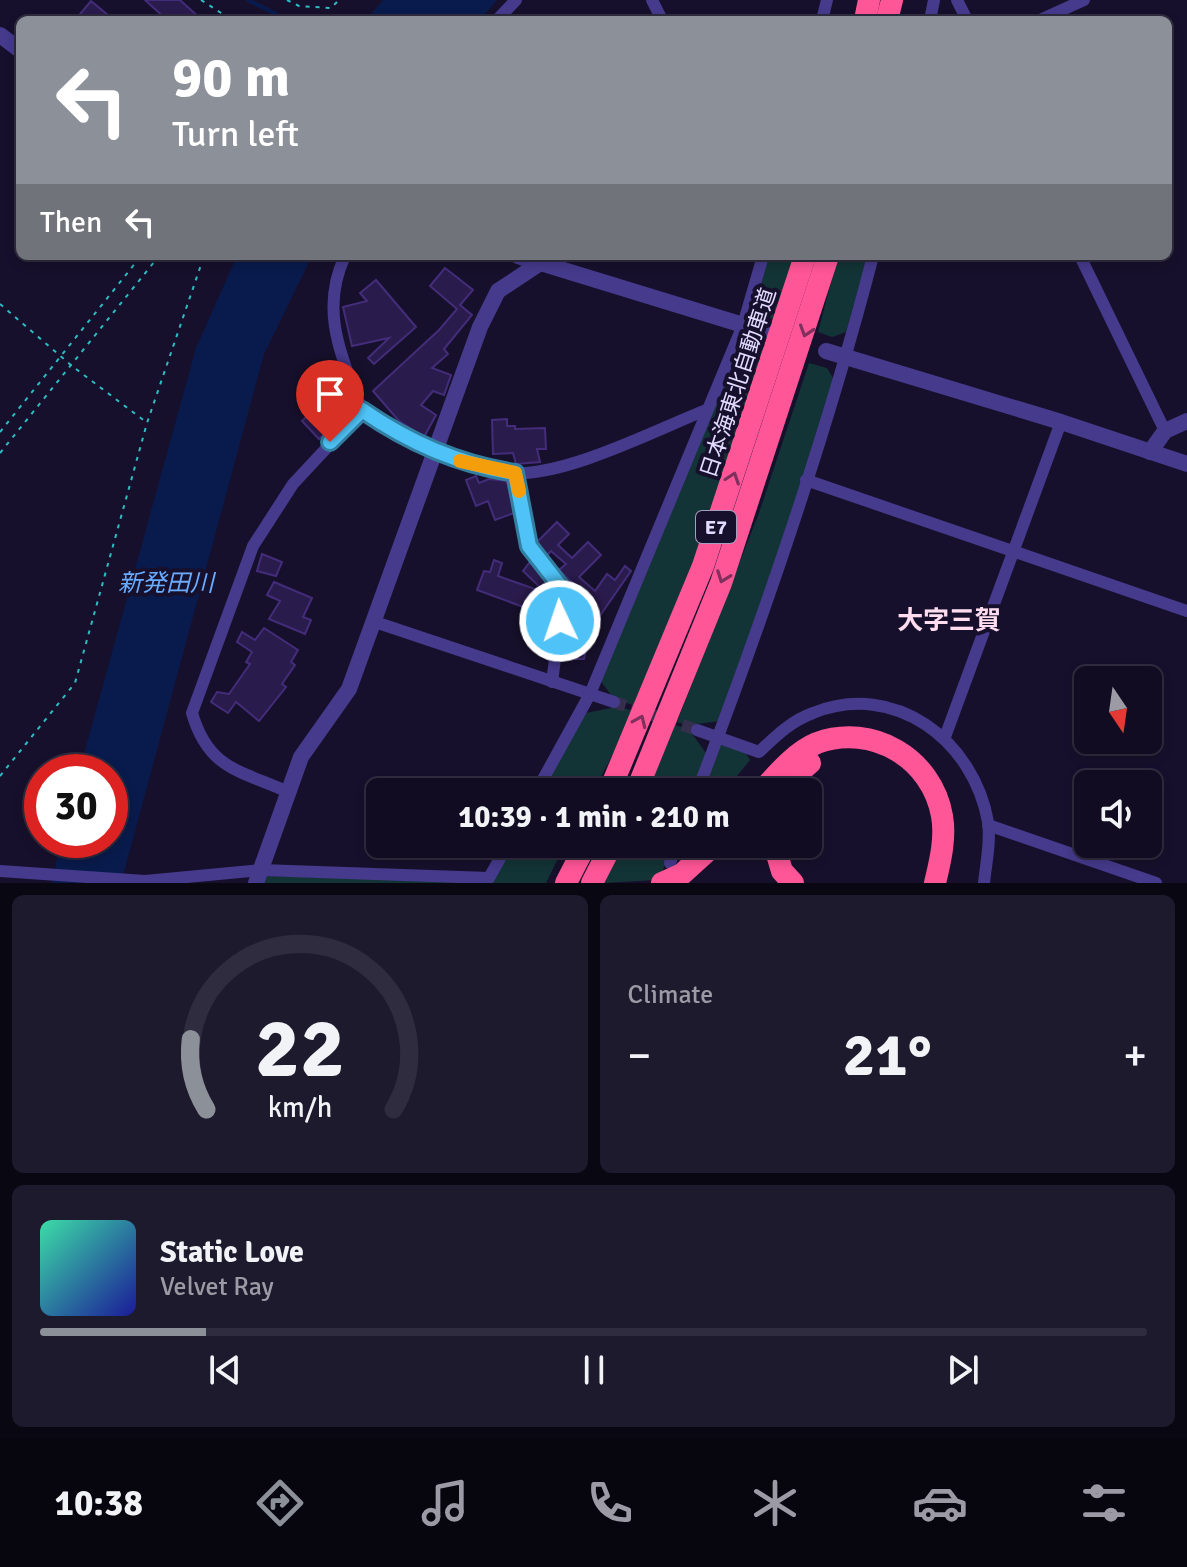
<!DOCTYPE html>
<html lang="en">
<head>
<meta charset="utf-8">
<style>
	:root { --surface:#110c21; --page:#1e1a2e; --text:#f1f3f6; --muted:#9c9ba5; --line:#302c3f; --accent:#8c9099 }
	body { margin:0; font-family:Signika,"Noto Sans JP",sans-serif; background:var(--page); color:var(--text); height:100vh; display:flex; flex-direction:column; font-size:30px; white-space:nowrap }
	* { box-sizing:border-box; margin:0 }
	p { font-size:26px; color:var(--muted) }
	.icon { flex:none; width:44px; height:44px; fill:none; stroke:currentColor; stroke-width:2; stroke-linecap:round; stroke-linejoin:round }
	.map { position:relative; height:883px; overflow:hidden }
	.side { display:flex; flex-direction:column; gap:12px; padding:12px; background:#090712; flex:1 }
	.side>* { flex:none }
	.top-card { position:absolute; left:16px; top:16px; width:1156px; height:244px; border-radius:12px; box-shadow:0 4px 12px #0003,0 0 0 2px var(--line); background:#8c9099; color:#fff; overflow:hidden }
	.needle { width:52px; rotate:167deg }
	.tools { position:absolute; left:1074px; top:666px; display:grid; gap:16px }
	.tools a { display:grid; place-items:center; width:88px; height:88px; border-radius:12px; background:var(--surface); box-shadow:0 4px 12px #0003,0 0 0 2px var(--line); font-size:40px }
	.speed { position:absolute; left:24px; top:754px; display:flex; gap:16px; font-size:40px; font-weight:700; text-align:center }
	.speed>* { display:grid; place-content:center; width:104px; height:104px; border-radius:50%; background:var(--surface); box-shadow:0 4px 12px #0003,0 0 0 2px var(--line); line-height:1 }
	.speed .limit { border:12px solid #d22; background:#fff; color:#111 }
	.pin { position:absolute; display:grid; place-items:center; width:68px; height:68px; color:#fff; margin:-82px -34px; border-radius:50% 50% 50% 0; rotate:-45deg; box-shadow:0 0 8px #0007 }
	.pin .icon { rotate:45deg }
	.me { position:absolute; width:88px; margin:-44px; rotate:357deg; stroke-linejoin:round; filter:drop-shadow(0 0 6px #0008) }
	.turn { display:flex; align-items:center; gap:28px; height:168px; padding:0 24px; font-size:36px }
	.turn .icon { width:104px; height:104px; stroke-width:2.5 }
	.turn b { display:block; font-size:56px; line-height:68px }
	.then { display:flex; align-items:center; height:76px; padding:0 24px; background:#0003; gap:16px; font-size:30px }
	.big { font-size:60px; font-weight:800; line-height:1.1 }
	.side .card { flex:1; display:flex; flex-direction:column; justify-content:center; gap:12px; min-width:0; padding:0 28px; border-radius:12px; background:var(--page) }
	.side .dial { align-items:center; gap:0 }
	.dial svg { height:208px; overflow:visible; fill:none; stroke:var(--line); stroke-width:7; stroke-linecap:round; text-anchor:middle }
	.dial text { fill:var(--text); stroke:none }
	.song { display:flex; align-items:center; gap:24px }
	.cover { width:96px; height:96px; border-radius:12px; background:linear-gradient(135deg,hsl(160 70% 55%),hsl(240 70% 35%)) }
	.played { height:8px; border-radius:4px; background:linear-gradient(90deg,var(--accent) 15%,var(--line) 15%) }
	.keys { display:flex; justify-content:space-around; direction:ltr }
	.heat { display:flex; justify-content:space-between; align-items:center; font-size:44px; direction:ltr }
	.side .tiles { flex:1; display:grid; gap:12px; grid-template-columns:1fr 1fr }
	.card:last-child { grid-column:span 2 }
	.trip { position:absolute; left:366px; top:778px; width:456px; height:80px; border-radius:12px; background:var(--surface); box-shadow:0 4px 12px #0003,0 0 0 2px var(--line); font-weight:800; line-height:80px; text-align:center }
	.dock { display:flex; height:128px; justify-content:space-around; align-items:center; background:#07050d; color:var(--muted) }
	.dock .icon { width:56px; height:56px }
	.dock .on { color:var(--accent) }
	.dock b { font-size:36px; color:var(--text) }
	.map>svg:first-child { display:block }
</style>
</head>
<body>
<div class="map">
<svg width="1187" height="883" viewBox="0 0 1187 883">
	<rect width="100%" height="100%" fill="#17102c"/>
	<g fill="#133436">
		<path d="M767,256H795L777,321L762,314L755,300Z"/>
		<path d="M838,256H868L846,332L832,337L818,332Z"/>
		<path d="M747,346L765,351L707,533L636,706L614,699L600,680L738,351Z"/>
		<path d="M809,363L827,368L836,383L721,721L697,724L695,728L677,722L759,513Z"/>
		<path d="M613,704L635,712L593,792H540L581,714L611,708Z"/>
		<path d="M675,725L695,731L693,735L708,756L694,792H645Z"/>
		<path d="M722,745L745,752L750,760L724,792H703L718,746Z"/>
		<path d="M512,844H565L546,883H261L263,876L492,882Z"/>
		<path d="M622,844H673L661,875L655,880L604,883Z"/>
	</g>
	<g fill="#091b4c">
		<path d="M383,0H497L480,20H366Z"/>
		<path d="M237,256H312L264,354L121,883H52L61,840H110V772H79L196,348Z"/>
	</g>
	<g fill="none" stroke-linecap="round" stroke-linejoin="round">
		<path stroke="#091b4c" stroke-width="4" d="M248,0L288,20"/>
	</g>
	<g fill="#2a1b4d" stroke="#432d7a" stroke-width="2">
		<path d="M145,0H180L202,20H167Z"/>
		<path d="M91,1L114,20H75Z"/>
		<path d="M445,268L473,290L460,305L472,315L444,349L448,354L432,368L451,375L444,395L433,391L421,405L436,415L424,437L399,421L373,391L439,330L457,309L430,286Z"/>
		<path d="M376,280L416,327L374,364L368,358L389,338L352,346L343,307L367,301L360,293Z"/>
		<path d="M333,391L350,408L319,439L302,421Z"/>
		<path d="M507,419V426H515V429L545,428L546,449H537L540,462L516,464L513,453L493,454L492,420Z"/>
		<path d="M476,476L479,483L489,479L507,481L514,513L495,520L488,501L476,506L466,480Z"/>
		<path d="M557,522L569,534L558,545L572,558L588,542L601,555L579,577L595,591L607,574L615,580L625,566L631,571L599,617L590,610L584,619L573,612L585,595L559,570L566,564L551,551L547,555L537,542Z"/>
		<path d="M262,554L282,562L276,576L257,571Z"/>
		<path d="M494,560L502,563L498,576L546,593L523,571L530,562L555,594L551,613H529V609L477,590L484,571L490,572Z"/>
		<path d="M274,582L312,598L303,617L311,620L305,634L269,619L280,601L267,595Z"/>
		<path d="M264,628L298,650L291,662L295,665L282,684L286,687L259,721L236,702L228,713L211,702L217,692L229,694L250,664L246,662L252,652L237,642L242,632L255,640Z"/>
		<path d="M569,631L589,635L584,659H564Z"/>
	</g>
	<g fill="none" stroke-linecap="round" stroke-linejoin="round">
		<path stroke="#352e4c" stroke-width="12" stroke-dasharray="12 6" stroke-linecap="butt" d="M614,702L697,730"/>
		<g stroke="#2cbdc2" stroke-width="2" stroke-dasharray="4 6" stroke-linecap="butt">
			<path d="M201,0L232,20"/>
			<path d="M287,0L299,6L331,8L339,0"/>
			<path d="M0,304L72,366L146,422"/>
			<path d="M0,432L141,256"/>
			<path d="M0,453L159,256"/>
			<path d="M0,776L75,683L147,423L204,256"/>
		</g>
		<g stroke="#453a8c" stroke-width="12">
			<path d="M652,0L662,20"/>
			<path d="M957,0L967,20"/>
			<path d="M497,20L516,0"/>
			<path d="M822,20L827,0"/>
			<path d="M930,20L934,0"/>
			<path d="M1040,20L1084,0"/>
			<path d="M345,256C319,311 342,357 362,410C405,440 459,471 514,473C566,476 656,430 706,410"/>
			<path d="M1080,256L1165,431"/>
			<path d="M515,473L529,546L564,591L552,682"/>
			<path d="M806,480L1187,611"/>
			<path d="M375,622L614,702"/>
			<path d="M697,730L759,752C776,736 791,721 813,713C895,680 974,741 988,822C991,842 986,863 984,883"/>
			<path d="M945,737L1061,422"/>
			<path d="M286,791C238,770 208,768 192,713L253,546L293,484L362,410"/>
			<path d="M536,792L590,694L743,325L763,256"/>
			<path d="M697,792C764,617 826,437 873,256"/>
			<path d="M988,825L1156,883"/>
			<path d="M670,863L677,844"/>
			<path d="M0,871L145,881L261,870L489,878L508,844"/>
		</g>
		<g stroke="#453a8c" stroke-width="16">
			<path d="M0,35L20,50"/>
			<path d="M518,256L766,332"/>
			<path d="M826,351L1061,422L1187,464"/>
			<path d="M1150,452L1165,431L1187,421"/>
			<path d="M256,883L301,757L349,689L480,327L498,291L540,263"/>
		</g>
		<g stroke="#ff5697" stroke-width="22">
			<path d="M865,20L869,0"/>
			<path d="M887,20L892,0"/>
			<path d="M609,792L703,566L805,256"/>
			<path d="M636,792L721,583L828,256"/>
			<path d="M761,792C776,775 795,752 817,743C872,723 932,758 942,816C946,838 940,862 935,883"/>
			<path d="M785,792L793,778L810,763"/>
			<path d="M774,844L782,871L793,883"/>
			<path d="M566,883L586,844"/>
			<path d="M592,883L612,844"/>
			<path d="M662,883L682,874L715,844"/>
		</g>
	</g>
	<defs><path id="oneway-chevron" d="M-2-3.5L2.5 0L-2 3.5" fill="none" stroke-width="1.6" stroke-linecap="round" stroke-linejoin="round" transform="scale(2)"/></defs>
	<g stroke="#7f305c">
		<use href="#oneway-chevron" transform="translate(806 331) rotate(108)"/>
		<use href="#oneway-chevron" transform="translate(733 478) rotate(-71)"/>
		<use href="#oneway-chevron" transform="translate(723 577) rotate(110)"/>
		<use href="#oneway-chevron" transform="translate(640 721) rotate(-66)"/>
	</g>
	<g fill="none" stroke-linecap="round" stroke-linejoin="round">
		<g stroke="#337fa1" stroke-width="20">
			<path id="route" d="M330,442L362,410C410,443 458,464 515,473L529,546L564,591L560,621"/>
		</g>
		<use href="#route" stroke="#4fc3f7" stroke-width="14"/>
		<path stroke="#f59e0b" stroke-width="14" d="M460,461L515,473L519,491"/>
	</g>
	<g text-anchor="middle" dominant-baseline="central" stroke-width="8" stroke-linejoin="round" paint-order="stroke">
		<rect fill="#17102c" stroke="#a59ec0" stroke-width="2" x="696" y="511" width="40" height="32" rx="6"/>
		<g font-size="20" font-weight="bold" fill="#e2dbff">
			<text x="716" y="527">E7</text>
		</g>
		<g font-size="22" fill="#e2dbff" stroke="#17102c">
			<text transform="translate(738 383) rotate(-72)">日本海東北自動車道</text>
		</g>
		<g font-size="24" font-style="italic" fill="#69abff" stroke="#17102c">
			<text x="166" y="583">新発田川</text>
		</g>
		<g font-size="26" font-weight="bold" fill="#ffddef" stroke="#17102c">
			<text x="949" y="621">大字三賀</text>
		</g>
	</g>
</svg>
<div class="tools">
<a><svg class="needle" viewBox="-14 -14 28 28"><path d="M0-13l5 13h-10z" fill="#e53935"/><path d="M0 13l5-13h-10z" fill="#9c9ba5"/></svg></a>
<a><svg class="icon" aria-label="sound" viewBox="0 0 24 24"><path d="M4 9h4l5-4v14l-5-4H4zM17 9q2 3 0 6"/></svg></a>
</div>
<div class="speed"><div class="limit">30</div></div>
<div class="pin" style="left:330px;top:442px;background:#d93025"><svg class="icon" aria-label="arrive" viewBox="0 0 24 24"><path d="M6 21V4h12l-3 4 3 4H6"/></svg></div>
<svg class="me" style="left:560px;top:621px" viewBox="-20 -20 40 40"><circle r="17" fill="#4fc3f7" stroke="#fff" stroke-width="3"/><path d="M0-11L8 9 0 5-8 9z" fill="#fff"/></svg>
<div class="trip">10:39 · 1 min · 210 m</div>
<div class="top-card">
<div class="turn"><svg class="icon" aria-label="left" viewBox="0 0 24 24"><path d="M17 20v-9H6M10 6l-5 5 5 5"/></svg><div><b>90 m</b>Turn left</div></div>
<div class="then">Then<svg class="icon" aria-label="left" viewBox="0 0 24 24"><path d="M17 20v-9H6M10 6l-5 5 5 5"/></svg></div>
</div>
</div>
<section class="side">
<div class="tiles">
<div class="card dial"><svg viewBox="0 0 100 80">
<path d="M14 69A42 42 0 1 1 86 69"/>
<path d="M14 69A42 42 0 0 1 8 42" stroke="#8c9099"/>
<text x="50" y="56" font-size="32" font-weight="700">22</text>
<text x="50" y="72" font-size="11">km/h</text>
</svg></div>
<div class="card"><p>Climate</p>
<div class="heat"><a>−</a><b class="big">21°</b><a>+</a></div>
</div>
<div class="card">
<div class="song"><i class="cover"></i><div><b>Static Love</b><p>Velvet Ray</p></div></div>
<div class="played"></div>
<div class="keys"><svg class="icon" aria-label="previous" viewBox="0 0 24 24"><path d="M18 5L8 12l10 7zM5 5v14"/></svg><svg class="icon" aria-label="pause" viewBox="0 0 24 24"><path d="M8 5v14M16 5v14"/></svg><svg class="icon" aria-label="next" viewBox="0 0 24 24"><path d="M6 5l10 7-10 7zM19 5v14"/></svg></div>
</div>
</div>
</section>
<nav class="dock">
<b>10:38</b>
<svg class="icon on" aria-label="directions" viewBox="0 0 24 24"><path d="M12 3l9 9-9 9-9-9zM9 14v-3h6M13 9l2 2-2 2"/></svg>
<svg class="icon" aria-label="music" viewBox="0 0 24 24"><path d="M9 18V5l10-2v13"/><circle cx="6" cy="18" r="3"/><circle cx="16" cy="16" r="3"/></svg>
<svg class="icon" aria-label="phone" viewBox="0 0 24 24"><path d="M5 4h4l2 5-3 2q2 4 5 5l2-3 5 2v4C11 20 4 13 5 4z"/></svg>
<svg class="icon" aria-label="climate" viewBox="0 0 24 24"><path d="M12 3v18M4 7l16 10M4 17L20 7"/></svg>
<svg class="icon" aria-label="car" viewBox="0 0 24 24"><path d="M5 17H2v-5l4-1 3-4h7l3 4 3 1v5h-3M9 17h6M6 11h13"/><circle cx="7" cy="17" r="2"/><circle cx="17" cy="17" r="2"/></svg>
<svg class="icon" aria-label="filters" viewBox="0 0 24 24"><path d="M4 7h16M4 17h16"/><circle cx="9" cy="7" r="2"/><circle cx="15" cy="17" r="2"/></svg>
</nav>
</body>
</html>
